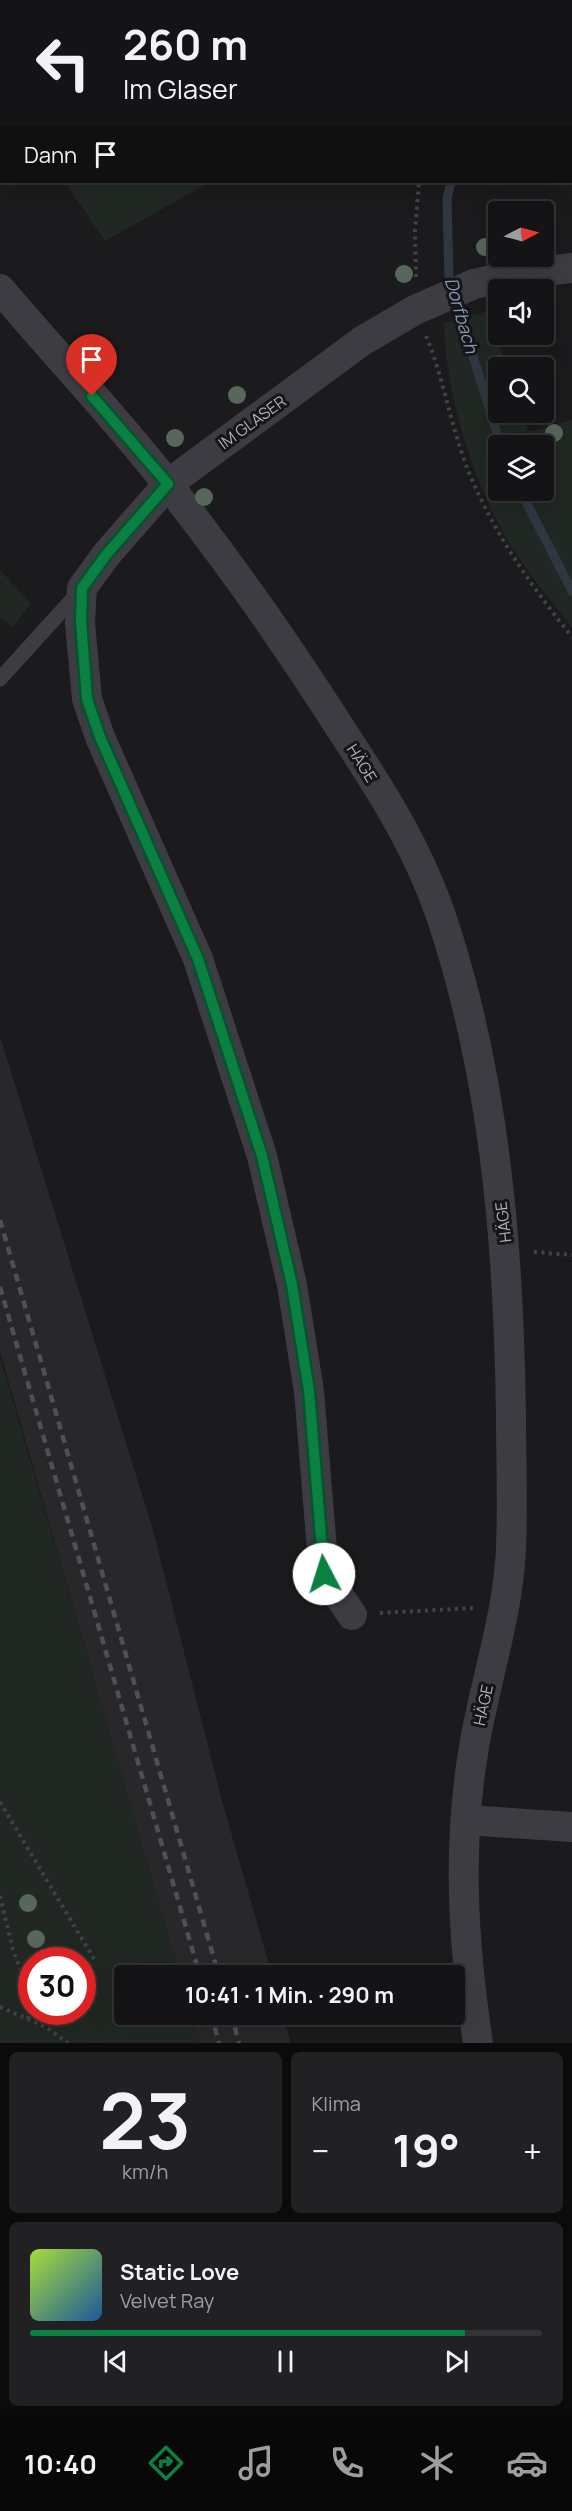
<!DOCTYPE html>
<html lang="de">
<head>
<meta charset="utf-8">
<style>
	:root { --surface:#141416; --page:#212123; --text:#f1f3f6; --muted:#9d9ea1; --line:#333335; --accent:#0b8043 }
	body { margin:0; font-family:Manrope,sans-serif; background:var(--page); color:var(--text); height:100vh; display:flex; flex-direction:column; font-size:22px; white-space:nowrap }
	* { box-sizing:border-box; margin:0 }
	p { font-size:20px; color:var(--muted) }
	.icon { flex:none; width:33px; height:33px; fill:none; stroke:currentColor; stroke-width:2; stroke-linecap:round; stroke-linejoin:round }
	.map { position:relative; height:2043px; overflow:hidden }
	.drawer { display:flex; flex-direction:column; gap:9px; padding:9px; background:#0b0b0c; flex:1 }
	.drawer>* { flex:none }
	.hud { position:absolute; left:0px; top:0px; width:573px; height:183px; box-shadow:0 6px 24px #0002,0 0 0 2px var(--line); background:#141416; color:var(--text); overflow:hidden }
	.needle { width:39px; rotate:84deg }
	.buttons { position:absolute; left:488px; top:201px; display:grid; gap:12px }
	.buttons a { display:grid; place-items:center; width:66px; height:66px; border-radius:6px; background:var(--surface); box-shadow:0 6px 24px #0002,0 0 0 2px var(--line); font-size:30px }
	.speed { position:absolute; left:18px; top:1947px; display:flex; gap:12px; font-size:30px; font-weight:700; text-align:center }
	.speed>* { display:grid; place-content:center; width:78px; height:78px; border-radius:50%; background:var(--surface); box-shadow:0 6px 24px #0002,0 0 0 2px var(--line); line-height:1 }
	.speed .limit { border:9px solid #d22; background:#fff; color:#111 }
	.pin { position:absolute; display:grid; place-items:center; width:51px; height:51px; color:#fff; margin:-62px -26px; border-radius:50% 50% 50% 0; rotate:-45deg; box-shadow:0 0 6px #0007 }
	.pin .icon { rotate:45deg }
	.me { position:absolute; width:66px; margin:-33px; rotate:355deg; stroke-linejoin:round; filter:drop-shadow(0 0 4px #0008) }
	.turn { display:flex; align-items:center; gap:21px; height:126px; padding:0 24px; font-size:27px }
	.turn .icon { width:78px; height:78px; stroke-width:2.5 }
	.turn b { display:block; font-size:42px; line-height:51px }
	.then { display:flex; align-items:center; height:57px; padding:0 24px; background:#0003; gap:12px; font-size:22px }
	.big { font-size:45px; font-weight:700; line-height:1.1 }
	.drawer .card { flex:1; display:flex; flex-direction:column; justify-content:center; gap:9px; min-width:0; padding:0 21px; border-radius:9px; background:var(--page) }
	.drawer .dial { align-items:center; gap:0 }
	.dial b { font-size:78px; line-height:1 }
	.song { display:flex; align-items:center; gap:18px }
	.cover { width:72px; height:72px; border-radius:9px; background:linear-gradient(135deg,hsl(80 70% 55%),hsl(210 70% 35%)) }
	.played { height:6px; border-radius:3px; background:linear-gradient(90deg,var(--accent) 85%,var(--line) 85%) }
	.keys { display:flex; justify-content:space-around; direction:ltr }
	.heat { display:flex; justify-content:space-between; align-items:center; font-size:33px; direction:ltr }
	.drawer .tiles { flex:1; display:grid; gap:9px; grid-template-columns:1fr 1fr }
	.card:last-child { grid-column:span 2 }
	.trip { position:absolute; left:114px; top:1965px; width:351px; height:60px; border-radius:6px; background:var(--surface); box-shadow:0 6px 24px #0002,0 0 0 2px var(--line); font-weight:700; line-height:60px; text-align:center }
	.menu { display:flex; height:96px; justify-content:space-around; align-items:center; background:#080809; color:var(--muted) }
	.menu .icon { width:42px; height:42px }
	.menu .current { color:var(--accent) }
	.menu b { font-size:27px; color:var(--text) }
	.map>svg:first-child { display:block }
</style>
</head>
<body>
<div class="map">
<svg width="572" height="2043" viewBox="0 0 572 2043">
	<rect width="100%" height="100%" fill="#1b1b1d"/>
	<g fill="#28272a">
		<path d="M0,1036L153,1530L222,1801L272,1975H180L122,1777L0,1352Z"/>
		<path d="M192,2015H283L291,2043H200Z"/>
	</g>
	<g fill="#212823" fill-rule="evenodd">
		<path d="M0,0H382L383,1L2,2L1,87Z"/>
		<path d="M65,182H210L105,241Z"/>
		<path d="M489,311L506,367L498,368V412L522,413L529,432L572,420V627C548,598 523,567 504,534C470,473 446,392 444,323ZM498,446H543V490H498Z"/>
		<path d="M0,570L31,603L13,627L0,618Z"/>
		<path d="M0,1357L180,1975L124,1976V2014L192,2015L200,2043H0ZM32,1960H82V2012H32Z"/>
	</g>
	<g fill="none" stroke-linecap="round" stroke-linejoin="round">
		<g stroke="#313741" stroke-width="9">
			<path d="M497,2V0"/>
			<path d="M451,182L447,199L449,279L501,446"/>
			<path d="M520,490L572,591"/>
		</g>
		<g stroke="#424349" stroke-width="4" stroke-dasharray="3 4.5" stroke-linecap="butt">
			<path d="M391,0L392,2"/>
			<path d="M416,277L415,231L419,182"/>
			<path d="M426,336C445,381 451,430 470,475C495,535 532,587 572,637"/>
			<path d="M534,1252L572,1255"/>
			<path d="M380,1613L474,1608"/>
			<path d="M0,1802L94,1959"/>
			<path d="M0,1896L13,1950L32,1999"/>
			<path d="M0,2007L46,2027L68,2043"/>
			<path d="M28,2019L32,2006"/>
		</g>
		<path stroke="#3c3c42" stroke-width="15" d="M0,679L78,593"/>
		<g stroke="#3c3c42" stroke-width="30">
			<path d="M0,289C56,355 116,418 169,486C228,561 284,640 335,720C370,774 406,827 430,887C446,925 457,966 467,1006C500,1141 509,1276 511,1415C511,1460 513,1505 511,1549C508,1616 485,1681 474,1747C457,1846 463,1945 478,2043"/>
			<path d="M352,1615L324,1574L309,1391L292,1285L262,1156L198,959L100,737L87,699L80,623L82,588L106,555L168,484L362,341L415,310L474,284L515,275L572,268"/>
			<path d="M466,1820L572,1827"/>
		</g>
		<g stroke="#4f5057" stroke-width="4.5" stroke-dasharray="8 6" stroke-linecap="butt">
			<path d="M0,1220L219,1976"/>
			<path d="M0,1287L200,1976"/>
			<path d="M211,2014L219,2043"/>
			<path d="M231,2014L239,2043"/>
		</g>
	</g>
	<g fill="#56675b">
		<circle cx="485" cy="247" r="9"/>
		<circle cx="404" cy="274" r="9"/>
		<circle cx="237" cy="395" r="9"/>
		<circle cx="554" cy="433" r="9"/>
		<circle cx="175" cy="438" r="9"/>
		<circle cx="204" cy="497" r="9"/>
		<circle cx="28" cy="1903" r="9"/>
		<circle cx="36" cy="1939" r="9"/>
	</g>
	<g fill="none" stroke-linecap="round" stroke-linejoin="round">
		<g stroke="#07532c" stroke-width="15">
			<path id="route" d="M92,396L168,484L106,555L82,588L81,622L87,699L100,737L198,959L262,1156L292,1285L309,1391L324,1574"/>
		</g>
		<use href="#route" stroke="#0b8043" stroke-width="10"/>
	</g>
	<g text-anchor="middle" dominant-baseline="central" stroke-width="6" stroke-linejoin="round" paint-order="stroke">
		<g font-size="16" fill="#aeb0bc" stroke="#161618">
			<text transform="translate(252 422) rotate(-36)">IM GLASER</text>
			<text transform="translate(362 763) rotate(58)">HÄGE</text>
			<text transform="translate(503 1222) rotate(-97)">HÄGE</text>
			<text transform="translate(483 1705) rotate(-78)">HÄGE</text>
		</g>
		<g font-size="18" font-style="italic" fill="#8798b5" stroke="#161618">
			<text transform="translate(462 315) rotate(74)">Dorfbach</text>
		</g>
	</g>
</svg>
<div class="buttons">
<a><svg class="needle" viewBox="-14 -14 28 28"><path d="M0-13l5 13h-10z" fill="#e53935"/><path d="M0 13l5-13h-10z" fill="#9d9ea1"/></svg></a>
<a><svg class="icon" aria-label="sound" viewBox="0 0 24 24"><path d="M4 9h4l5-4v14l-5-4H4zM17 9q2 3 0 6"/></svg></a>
<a><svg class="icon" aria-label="search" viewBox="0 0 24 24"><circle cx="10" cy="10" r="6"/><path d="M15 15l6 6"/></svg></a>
<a><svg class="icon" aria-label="layers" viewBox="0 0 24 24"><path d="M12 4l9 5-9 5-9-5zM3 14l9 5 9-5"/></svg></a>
</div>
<div class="speed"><div class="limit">30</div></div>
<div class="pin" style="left:92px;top:396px;background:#d93025"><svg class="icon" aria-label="arrive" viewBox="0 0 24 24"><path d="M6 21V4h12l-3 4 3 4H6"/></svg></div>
<svg class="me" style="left:324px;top:1574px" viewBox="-20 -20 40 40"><circle r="19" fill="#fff"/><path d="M0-13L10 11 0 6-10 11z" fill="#0b8043"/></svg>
<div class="trip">10:41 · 1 Min. · 290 m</div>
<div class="hud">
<div class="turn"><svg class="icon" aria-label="left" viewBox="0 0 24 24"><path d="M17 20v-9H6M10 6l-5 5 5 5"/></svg><div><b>260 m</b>Im Glaser</div></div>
<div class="then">Dann<svg class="icon" aria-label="arrive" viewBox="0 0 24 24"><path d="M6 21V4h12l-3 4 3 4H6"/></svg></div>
</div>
</div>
<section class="drawer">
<div class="tiles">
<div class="card dial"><b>23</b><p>km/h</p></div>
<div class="card"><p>Klima</p>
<div class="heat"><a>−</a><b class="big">19°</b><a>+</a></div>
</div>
<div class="card">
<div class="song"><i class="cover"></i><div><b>Static Love</b><p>Velvet Ray</p></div></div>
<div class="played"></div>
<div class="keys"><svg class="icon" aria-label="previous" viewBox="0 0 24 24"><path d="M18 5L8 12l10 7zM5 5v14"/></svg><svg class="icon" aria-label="pause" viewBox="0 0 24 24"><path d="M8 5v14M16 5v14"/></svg><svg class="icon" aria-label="next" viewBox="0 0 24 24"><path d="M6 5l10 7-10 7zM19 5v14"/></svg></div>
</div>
</div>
</section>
<nav class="menu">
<b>10:40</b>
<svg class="icon current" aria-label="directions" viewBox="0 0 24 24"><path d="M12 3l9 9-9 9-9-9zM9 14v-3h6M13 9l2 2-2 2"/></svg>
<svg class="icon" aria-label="music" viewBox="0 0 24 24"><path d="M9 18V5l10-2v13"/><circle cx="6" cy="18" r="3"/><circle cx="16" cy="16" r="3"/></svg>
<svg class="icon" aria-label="phone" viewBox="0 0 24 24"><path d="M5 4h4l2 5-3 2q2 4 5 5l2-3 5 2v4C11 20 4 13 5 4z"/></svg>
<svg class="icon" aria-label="climate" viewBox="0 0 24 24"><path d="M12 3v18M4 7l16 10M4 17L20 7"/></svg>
<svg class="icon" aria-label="car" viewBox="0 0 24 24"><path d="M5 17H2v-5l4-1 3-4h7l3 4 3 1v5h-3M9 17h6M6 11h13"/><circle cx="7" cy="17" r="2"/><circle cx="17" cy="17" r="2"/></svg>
</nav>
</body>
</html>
